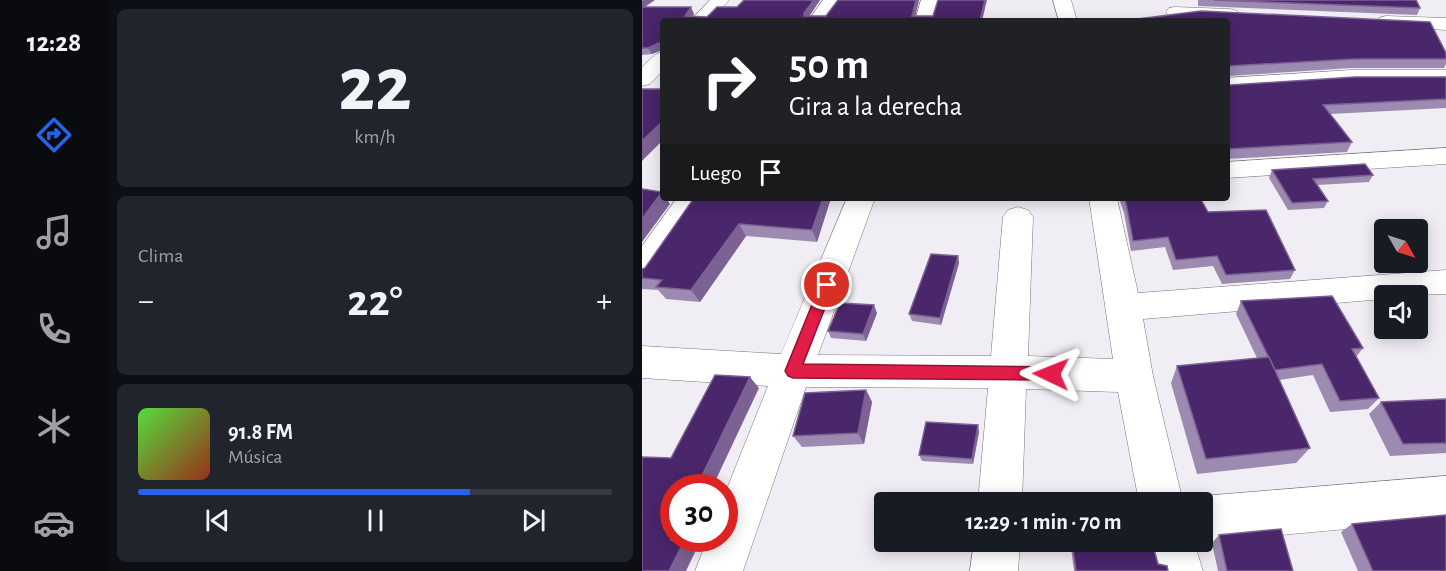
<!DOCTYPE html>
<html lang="es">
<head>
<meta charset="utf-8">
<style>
	:root { --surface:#171b24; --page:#20242c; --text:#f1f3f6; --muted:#9ea1a6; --line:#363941; --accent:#2563eb }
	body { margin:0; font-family:"Alegreya Sans",sans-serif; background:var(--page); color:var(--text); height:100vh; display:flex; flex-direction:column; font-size:22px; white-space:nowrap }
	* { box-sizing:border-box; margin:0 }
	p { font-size:20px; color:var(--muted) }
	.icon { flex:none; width:33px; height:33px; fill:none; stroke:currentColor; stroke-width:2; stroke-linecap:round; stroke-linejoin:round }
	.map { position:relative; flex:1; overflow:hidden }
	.drawer { display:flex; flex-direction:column; gap:9px; padding:9px; background:#0d0f14; width:534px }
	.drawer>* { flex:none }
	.top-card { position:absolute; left:18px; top:18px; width:570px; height:183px; border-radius:6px; box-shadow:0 3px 15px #0003; background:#202124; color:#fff; overflow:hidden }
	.needle { width:39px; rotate:129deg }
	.fabs { position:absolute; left:732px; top:219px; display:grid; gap:12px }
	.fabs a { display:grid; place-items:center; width:54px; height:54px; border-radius:6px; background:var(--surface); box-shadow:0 3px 15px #0003; font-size:30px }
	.speed { position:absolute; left:18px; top:474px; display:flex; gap:12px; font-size:30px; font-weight:700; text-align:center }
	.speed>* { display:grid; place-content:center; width:78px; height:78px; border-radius:50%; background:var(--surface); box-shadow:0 3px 15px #0003; line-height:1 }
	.speed .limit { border:9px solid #d22; background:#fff; color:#111 }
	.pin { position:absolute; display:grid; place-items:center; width:51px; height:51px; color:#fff; margin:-26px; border:3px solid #fff; border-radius:50%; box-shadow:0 2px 6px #0007 }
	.me { position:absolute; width:66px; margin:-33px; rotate:272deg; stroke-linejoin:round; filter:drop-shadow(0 0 4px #0008) }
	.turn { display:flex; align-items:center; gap:21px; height:126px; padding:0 30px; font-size:27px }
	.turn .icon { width:78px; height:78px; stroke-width:2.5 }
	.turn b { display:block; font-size:42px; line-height:51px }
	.then { display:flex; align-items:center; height:57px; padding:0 30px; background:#0003; gap:12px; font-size:22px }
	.big { font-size:45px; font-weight:700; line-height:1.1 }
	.drawer .widget { flex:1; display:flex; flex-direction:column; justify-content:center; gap:9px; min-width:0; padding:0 21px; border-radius:9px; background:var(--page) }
	.drawer .dial { align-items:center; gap:0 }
	.dial b { font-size:78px; line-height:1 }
	.song { display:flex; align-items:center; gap:18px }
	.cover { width:72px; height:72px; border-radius:9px; background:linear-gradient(135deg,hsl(110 70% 55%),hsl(10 70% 35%)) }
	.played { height:6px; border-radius:3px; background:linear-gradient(90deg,var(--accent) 70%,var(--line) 70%) }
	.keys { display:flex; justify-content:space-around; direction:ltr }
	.heat { display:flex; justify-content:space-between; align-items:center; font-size:33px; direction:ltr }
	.trip { position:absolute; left:232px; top:492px; width:339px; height:60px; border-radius:6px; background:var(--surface); box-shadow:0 3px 15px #0003; font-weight:700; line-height:60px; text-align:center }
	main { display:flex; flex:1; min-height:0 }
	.tabs { display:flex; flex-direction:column; width:108px; justify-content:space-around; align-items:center; background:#090b0e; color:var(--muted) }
	.tabs .icon { width:42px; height:42px }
	.tabs .on { color:var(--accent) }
	.tabs b { font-size:27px; color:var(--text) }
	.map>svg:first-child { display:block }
</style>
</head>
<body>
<main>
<nav class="tabs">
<b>12:28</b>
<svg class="icon on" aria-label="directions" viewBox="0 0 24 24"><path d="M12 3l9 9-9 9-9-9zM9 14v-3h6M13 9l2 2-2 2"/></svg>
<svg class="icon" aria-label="music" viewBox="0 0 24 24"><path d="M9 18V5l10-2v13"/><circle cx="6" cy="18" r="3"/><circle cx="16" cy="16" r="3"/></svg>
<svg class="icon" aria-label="phone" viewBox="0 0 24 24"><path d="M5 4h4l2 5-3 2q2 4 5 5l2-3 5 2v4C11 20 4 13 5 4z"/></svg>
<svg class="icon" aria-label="climate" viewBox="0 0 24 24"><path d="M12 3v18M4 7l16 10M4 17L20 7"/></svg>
<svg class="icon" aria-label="car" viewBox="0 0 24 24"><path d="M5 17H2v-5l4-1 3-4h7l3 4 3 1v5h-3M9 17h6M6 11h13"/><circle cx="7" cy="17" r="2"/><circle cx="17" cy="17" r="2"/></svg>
</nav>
<section class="drawer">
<div class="widget dial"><b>22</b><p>km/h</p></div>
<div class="widget"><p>Clima</p>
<div class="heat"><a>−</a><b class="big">22°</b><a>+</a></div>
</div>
<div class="widget">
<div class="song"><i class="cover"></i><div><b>91.8 FM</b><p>Música</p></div></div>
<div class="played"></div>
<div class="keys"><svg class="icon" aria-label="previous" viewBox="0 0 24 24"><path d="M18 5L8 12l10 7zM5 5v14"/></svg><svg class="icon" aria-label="pause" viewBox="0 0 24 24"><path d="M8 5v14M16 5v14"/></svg><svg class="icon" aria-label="next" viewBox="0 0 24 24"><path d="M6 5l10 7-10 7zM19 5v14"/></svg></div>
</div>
</section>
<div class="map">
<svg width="804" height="571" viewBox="0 0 804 571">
	<rect width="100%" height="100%" fill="#f0eef4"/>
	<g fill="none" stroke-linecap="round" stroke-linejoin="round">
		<g stroke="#767479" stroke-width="1">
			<g id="minor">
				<path d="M68,0H87L68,21H48Z"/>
				<path d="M181,0H199L184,21H166Z"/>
				<path d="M279,0H297L291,21H273Z"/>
				<path d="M411,0H429L435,21H417Z"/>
				<path d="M533,7L588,9L595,11L597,15L595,19L588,21L527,16L524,12L527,8Z"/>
				<path d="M744,16L804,18V30L737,26L735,22L737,18Z"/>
				<path d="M21,52V70L8,84L0,86V67L14,54Z"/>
				<path d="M709,70H804V84H709L585,92V78Z"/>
				<path d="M804,148V164L585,178V162Z"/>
				<path d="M35,198H64L11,278L0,282V246Z"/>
				<path d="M205,198H233L176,355L349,356L361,217L366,210L376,207L386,210L391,217L386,356L471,359L447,198H475L496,293L804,270V294L742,296V299L501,319L511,376L541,502H497L476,392L384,389L380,502H336L346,388L164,387L101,571H53L66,538H82V496L126,386L0,378V346L139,354Z"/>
				<path d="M804,476V520L561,542V502H546L561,496Z"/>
				<path d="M332,542H378L376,571H328Z"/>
				<path d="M506,542H552L561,571H513Z"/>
			</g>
		</g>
		<use href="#minor" fill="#fff" fill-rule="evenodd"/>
	</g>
	<g fill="#9d8ab0">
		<path d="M0,0L4,7L52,14L50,16L65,17L95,7L102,0H178L167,16H184L196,0H277L273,16L340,21H21V51L20,50L10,54L0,55Z"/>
		<path d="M556,0H774L778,8L775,15L556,6Z"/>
		<path d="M585,21L804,53V64L802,68H709L586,76L585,83L588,85L804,77V108L688,114L710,142L705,152L585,159Z"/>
		<path d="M630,170L731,175L727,182L676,185L686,201L682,208L646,210L627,178Z"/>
		<path d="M52,198H189L175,242L104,236L58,302L24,299L16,290L0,289V269L3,268Z"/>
		<path d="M477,198H558L566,212L653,270L648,279L580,284L571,266L531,270L523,247L489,251L482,213Z"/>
		<path d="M316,256L317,263L299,325L270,321L267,314Z"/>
		<path d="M599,301L721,348L714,357L737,398L726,409L688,412L671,375L637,380L668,448L654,463L555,474L529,383L535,366L615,358L594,314Z"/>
		<path d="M235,313L224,341L189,338L186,331Z"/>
		<path d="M224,390L230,402L222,444L160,447L151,436Z"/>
		<path d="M804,399V453L748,456L727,414L739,402Z"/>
		<path d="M337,432L331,464L280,461L277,455Z"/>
		<path d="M710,524L804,571H716L699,532Z"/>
		<path d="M577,535L651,571H576L570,543Z"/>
		<path d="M430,542L516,564L526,571H432L429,548Z"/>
	</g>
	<g fill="#7c6294">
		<path d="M1,0H13L0,9V1Z"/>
		<path d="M172,0H178L164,21L162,13Z"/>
		<path d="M274,0H277L272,21L270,16Z"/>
		<path d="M343,0H345L340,21H338Z"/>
		<path d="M49,7L52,14L47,21L43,16Z"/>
		<path d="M17,43L20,50L10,54L6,48Z"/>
		<path d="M21,121V140L0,161V141Z"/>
		<path d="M20,192L21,198H24L28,204L0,242V219Z"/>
		<path d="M181,198H189L175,242L170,230Z"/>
		<path d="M97,224L104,236L58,302L49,290Z"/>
		<path d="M316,256L317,263L299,325L298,318Z"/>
		<path d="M232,305L235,313L224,341L221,334Z"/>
		<path d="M108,377L117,388L70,488H54Z"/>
		<path d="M224,390L230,402L222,444L216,433Z"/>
		<path d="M336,425L337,432L331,464L330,459Z"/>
		<path d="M32,535V538H46L44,542L55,548L44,571H27L29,540Z"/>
	</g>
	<g fill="#4a266b" stroke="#7c6294" stroke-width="1.5">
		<path d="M102,0H172L162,13V16H184L196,0H274L270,16H291L296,0H343L338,21H21V47H20L17,43L6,48H0V7H49L43,16L65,17L75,7H95Z"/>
		<path d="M572,0H774L778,8Z"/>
		<path d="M559,11L788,22L804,53V59H713L587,66L585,83L588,85L713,77H804V99L681,105L710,142L585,149V21H479Z"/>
		<path d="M0,89H21V121L0,141Z"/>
		<path d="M723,164L731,175L671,179L686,201L650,203L630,170Z"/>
		<path d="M0,189L20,192L0,219Z"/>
		<path d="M52,198H181L170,230L97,224L49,290L14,287L20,280L0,278V269L3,268Z"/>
		<path d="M482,198H558L566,212L624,210L653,270L584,275L575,256L534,260L526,237L491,241L484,203Z"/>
		<path d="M289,254L316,256L298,318L267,314Z"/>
		<path d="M690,296L721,348L710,349L737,398L698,401L680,364L633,370L599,301Z"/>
		<path d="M198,303L232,305L221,334L186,331Z"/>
		<path d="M627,357L668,448L564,459L535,366Z"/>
		<path d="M73,375L108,377L54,488H32V535L29,540L42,541L27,571H0V457L29,458Z"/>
		<path d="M224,390L216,433L151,436L163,393Z"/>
		<path d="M804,399V443L761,444L739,402Z"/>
		<path d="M284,422L336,425L330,459L277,455Z"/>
		<path d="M804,515V571H731L710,524Z"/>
		<path d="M639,529L651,571H585L577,535Z"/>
		<path d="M430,542H510L516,564L525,566L526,571H434Z"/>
	</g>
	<path fill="#e11d48" stroke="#92132f" stroke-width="1.5" d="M185,279L192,285L161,364L409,367L414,369L417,374L414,378L409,380L151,378L146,376L143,371L178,285Z"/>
</svg>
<div class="fabs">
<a><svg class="needle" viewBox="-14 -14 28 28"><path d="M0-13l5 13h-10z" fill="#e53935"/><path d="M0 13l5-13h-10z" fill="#9ea1a6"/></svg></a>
<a><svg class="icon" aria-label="sound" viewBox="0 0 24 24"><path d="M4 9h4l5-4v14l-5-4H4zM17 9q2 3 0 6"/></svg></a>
</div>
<div class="speed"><div class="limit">30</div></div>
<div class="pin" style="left:185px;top:285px;background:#d93025"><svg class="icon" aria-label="arrive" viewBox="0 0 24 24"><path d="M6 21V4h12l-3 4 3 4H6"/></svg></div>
<svg class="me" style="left:409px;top:374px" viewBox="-20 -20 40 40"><path d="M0-17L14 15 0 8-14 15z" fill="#e11d48" stroke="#fff" stroke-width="4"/></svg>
<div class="trip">12:29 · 1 min · 70 m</div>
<div class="top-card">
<div class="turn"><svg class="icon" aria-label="right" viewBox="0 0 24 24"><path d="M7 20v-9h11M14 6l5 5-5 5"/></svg><div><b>50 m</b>Gira a la derecha</div></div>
<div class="then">Luego<svg class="icon" aria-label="arrive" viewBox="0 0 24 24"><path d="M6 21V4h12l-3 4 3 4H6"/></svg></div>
</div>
</div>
</main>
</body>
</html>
